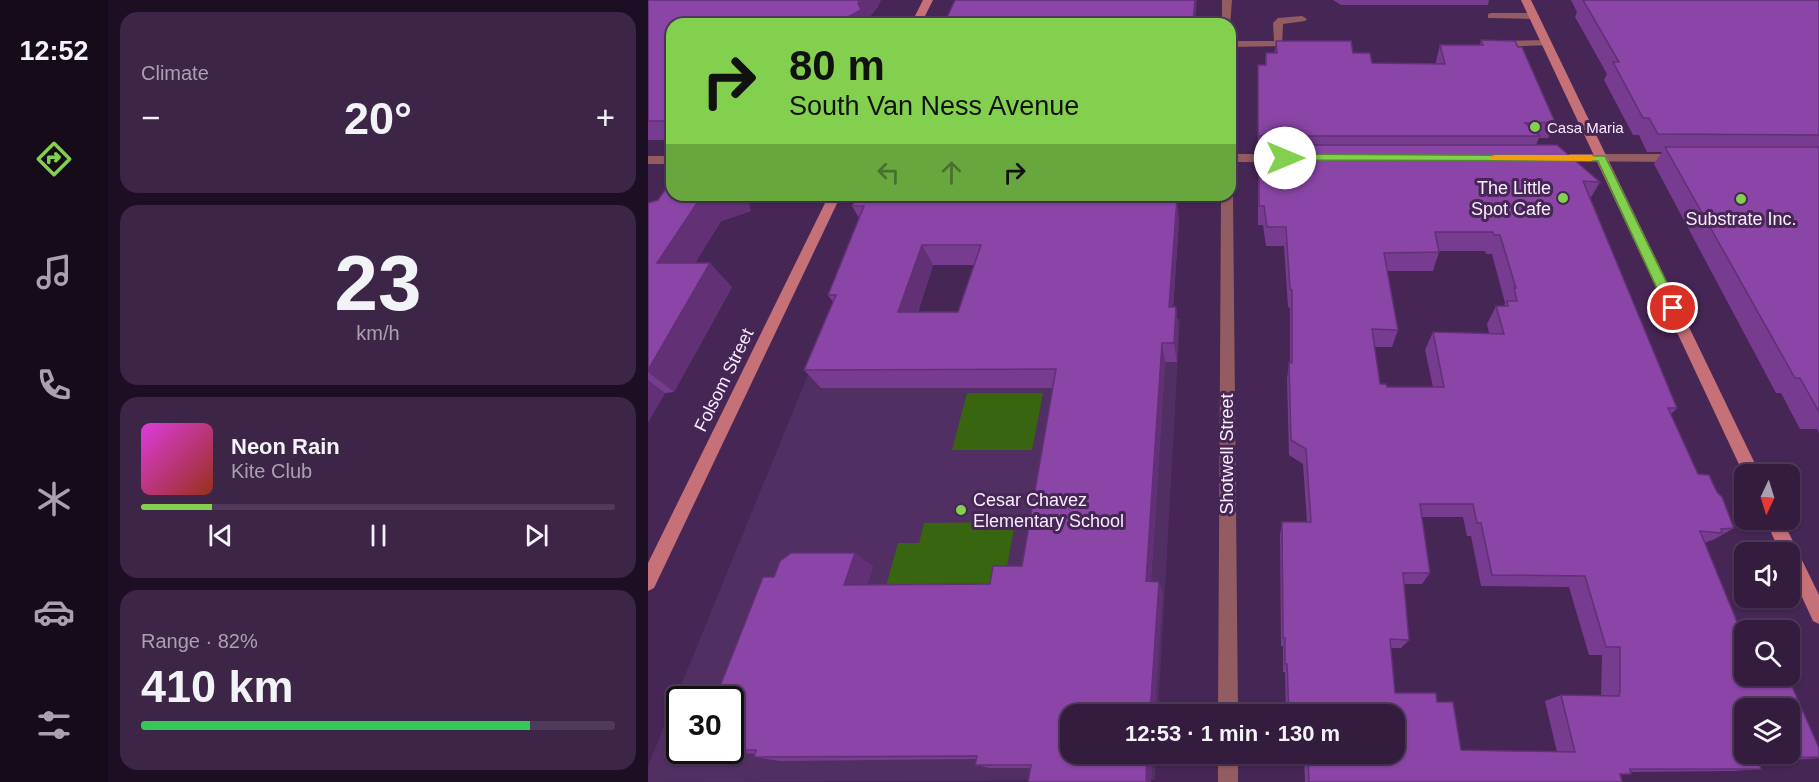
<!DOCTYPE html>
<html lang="en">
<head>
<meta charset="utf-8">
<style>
	:root { --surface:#341c3f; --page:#3c2546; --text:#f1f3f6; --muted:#a9a1b0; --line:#4e3a59; --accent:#83d04e }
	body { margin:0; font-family:Helvetica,sans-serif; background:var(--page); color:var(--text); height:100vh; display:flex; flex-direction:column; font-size:22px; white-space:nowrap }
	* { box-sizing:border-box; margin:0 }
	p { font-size:20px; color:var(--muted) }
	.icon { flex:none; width:33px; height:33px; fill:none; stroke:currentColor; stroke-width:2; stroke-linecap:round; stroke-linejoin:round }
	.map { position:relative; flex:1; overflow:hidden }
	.sheet { display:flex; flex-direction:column; gap:12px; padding:12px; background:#1d0f23; width:540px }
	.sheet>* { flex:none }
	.banner { position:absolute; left:18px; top:18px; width:570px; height:183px; border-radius:18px; box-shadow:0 2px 4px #0004,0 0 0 2px var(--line); background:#83d04e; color:#111; overflow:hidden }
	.needle { width:39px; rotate:184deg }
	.buttons { position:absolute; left:1086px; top:464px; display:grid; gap:12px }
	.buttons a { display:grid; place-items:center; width:66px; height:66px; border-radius:12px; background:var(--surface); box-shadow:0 2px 4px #0004,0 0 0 2px var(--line); font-size:30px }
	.speed { position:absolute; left:18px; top:686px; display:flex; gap:12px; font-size:30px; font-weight:700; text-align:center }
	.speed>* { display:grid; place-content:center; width:78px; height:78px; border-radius:50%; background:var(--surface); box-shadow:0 2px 4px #0004,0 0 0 2px var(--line); line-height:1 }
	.speed .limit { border:3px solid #111; border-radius:9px; background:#fff; color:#111 }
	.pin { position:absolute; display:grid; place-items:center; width:51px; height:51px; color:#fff; margin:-26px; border:3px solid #fff; border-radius:50%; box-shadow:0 2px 6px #0007 }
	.me { position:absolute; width:66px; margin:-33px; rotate:90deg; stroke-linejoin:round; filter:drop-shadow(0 0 4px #0008) }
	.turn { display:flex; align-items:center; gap:21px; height:126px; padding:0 24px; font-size:27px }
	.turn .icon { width:78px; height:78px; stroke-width:2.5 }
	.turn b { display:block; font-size:42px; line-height:51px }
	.lanes { display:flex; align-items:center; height:57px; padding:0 24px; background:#0003; justify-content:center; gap:30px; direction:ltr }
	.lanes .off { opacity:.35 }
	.big { font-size:45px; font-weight:800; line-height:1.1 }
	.sheet .tile { flex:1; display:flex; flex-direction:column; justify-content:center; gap:9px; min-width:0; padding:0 21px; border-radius:18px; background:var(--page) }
	.sheet .dial { align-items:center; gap:0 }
	.dial b { font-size:78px; line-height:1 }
	.song { display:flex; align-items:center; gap:18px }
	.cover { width:72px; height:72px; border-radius:9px; background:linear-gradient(135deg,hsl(300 70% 55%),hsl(10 70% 35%)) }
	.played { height:6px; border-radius:3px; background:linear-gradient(90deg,var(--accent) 15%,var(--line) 15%) }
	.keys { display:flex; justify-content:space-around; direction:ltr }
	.heat { display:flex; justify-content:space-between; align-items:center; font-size:33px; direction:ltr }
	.charge { height:9px; border-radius:4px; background:linear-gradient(90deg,#34c759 82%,var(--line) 0) }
	.trip { position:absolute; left:412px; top:704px; width:345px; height:60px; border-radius:18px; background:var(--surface); box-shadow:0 2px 4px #0004,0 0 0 2px var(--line); font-weight:800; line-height:60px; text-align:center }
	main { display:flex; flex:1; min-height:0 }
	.dock { display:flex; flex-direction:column; width:108px; justify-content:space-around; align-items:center; background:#150b19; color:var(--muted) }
	.dock .icon { width:42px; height:42px }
	.dock .current { color:var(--accent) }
	.dock b { font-size:27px; color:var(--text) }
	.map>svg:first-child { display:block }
</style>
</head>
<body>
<main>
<nav class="dock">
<b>12:52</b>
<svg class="icon current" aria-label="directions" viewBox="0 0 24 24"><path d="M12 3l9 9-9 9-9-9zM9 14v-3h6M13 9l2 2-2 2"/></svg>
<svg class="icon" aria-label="music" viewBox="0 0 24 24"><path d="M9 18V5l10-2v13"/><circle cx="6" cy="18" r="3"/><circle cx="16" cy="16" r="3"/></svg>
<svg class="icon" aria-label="phone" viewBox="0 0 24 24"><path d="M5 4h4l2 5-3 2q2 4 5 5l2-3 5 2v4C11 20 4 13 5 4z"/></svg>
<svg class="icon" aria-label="climate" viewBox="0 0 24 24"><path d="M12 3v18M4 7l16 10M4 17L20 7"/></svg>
<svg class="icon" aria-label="car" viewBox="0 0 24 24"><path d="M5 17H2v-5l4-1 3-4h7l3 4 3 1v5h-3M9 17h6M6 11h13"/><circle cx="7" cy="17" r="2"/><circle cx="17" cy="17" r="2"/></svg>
<svg class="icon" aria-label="filters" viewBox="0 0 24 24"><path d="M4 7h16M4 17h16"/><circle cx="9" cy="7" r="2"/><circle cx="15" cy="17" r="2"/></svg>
</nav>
<section class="sheet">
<div class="tile"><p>Climate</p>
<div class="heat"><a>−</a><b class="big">20°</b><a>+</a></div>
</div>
<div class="tile dial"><b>23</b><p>km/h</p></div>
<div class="tile">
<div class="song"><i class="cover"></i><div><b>Neon Rain</b><p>Kite Club</p></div></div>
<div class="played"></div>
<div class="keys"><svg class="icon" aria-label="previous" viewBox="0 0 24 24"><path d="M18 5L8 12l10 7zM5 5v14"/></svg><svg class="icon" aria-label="pause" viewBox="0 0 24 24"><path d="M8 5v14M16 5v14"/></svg><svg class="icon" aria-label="next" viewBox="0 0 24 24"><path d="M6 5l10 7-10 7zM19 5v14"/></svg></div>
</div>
<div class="tile"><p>Range · 82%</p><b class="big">410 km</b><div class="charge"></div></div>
</section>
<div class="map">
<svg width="1171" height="782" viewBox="0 0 1171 782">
	<rect width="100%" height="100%" fill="#462654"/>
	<path fill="#522f62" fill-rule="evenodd" d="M532,319L510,714H423V753H508L507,780L0,782V766L182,321ZM32,699H82V750H32Z"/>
	<g fill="#376510">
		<path d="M319,393H395L384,450H304Z"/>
		<path d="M367,522L354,595L235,597L250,543H271L276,523Z"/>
	</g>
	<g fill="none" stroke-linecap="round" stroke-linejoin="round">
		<g fill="#935c61" fill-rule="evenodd">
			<path d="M843,13H886L891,16L886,19L840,18V14Z"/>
			<path d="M654,16L659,19L657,21L635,24L634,46L582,47V41H626L625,23L630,18Z"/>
			<path d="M899,40L902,41V45L848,47L843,44L848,41Z"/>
		</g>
		<g fill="#935c61" fill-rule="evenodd">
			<path d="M574,0H584L582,26V24H574Z"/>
			<path d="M582,154H630L636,158L630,162H582Z"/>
			<path d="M906,154H1029L1035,158L1029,162L902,161V155Z"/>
			<rect x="0" y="156" width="24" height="8"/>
			<path d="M582,192L585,195L590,714H570L573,195H582Z"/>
			<rect x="570" y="753" width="20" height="29"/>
		</g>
		<g fill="#c67078" fill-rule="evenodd">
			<path d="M275,0H285L273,24H263Z"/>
			<path d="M873,0H883L1112,474L1096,475Z"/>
			<path d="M181,195H193L6,588L0,591V563Z"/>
			<path d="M1117,519H1134L1171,595V624L1165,621L1142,571V552H1132Z"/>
		</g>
	</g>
	<g fill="#773b90" fill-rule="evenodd">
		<path d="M0,0H233L229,8L218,21L219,24H24V140H0Z"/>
		<path d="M685,0H841L840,5H693Z"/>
		<path d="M923,0H1171V433L1169,429H1152L1133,393H1128L1006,164L1014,152H999L991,135H985L956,80L959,74L927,17L929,12Z"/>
		<path d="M833,40L870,47L907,122L900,138H891L888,145L952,182L942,199L1029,408L1023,414L1050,474L1069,492L1086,528L1065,540L1061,541L1057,543L1096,675L1171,758L1145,760L1111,761L1113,769L1086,771L982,772L983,774L973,775L974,782H657L656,757H653L652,753H747V714H638L637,672H635V646H633L632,535L634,522H659L655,464L641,455L639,379L641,363H642V308L640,307L636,246H618L615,225H610V65H617L618,53H627L628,41L705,53L724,63L788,64V61L792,45H832ZM791,251H837L838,254H844L857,303L856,306H848L839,324L841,333L785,332L777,350L785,387H739L732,384L727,347H744L750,330L739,271H785L791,252ZM774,517H815L819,536H823L833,586L921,587L941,655H954L953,696L913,695L897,701L909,752L813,750L789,702L747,693L743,648H753L761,640L756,584H774L782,573Z"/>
		<path d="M527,199L531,220L525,307H528L530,326L529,362H517L503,581L511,582L515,593L423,753H504L503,782H380L382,768H342L327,765L328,759L132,761L106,757L107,754L98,753L73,750L126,577L225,566L219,585L342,584L374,566L405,388H173L156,370L185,302L180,295L211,218L204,206ZM285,265H326L310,312H270Z"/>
		<path d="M10,200L103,211L73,221L47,263L84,287L26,392L17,393L0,422V203Z"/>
	</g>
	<g fill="#613075">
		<path d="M212,0H233L229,8L218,21L210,3Z"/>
		<path d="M547,0H549L547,24H545Z"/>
		<path d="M213,10L219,24H187Z"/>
		<path d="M58,195H99L103,211L73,221L33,286L9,263L53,197Z"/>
		<path d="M526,195L528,212L529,199L531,220L524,326L521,307Z"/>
		<path d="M274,245L285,265L263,331L250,312Z"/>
		<path d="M62,263L84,287L26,392L0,372V370Z"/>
		<path d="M528,307L530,326L529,362L526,343Z"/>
		<path d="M514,343L517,362L502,593L498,581Z"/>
		<path d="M0,380L17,393L0,422Z"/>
		<path d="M207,553L225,566L215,597L196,585Z"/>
		<path d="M511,582L515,593L507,714H502Z"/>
		<path d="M499,753H504L503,782H498Z"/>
	</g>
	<g fill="#8a45a7" stroke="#613075" stroke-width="1.5" fill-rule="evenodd">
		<path d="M0,0H212L210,3L213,10L187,24H24V121H0Z"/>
		<path d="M307,0H547L545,24H296Z"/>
		<path d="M935,0H1171V135L1010,134L1001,118H995L965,62H971Z"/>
		<path d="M833,40L867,41L870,47H874L907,122L877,123L892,136H610V65H618V53H629L628,41H703L705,53H722L724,63L797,64L792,45H835Z"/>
		<path d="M611,145H909L952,182L935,181L1029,408H1020L1050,474L1061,475L1069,492L1074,497L1086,528L1073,529L1074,533L1052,531L1096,639V675H1139L1171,748V757L1110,758L1113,769H982L983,774H972L974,782H661L660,753H656H747V714H641L639,664H637V638H635L634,522H663L658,449L643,440L641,363H644V290L642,289L638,227H619L616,206H611ZM787,232H845L846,235H852L868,288H866L869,301H859L860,306H848L856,334L785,332L796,387H739L738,384H732L724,329L750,330L736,253L791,252ZM772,504H825L829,523H833L844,575L937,576L958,647H972V692L971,696L913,695L927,752L813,750L805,702H789L788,693H747L742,639L761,640L755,573H782ZM1096,708H1142V753H1096Z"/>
		<path d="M1017,147H1171V412L1152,378H1147Z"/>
		<path d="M24,180V195H58L53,197L9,263H62L0,370V203L10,200Z"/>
		<path d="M209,195H526V198L529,199L521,307H528L526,343H514L498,581L511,582L502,714H423V753H499L498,782H380L383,765H327L329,756L106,757L108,750H82V699H67L115,577H126L132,561L143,553H207L196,585L342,584L345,566H374L408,369L156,370L188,295H180L216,206H204ZM274,245H333L310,312H250Z"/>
	</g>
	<path fill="#83d04e" stroke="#558733" stroke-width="1.5" d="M637,154L957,156L1031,308L1029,312H1020L950,161L633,160L632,158Z"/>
	<path fill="#f59e0b" d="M846,155H943L948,158L943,161L843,160L841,158Z"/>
	<g fill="#83d04e" stroke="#462654" stroke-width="2">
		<circle cx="887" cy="127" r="6"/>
		<circle cx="915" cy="198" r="6"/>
		<circle cx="1093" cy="199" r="6"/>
		<circle cx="313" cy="510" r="6"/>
	</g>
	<g text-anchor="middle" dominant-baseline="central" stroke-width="6" stroke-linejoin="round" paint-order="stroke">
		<g font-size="15" fill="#f8ecfe" stroke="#462654" text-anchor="start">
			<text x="899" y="127">Casa Maria</text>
		</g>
		<g font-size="18" fill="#f8ecfe" stroke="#462654" text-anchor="end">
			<text x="903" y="188">The Little<tspan x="903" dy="21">Spot Cafe</tspan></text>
			<text x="1093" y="219" text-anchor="middle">Substrate Inc.</text>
			<text x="325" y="500" text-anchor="start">Cesar Chavez<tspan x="325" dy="21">Elementary School</tspan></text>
		</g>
		<g font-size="18" fill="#f8ecfe" stroke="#462654">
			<text transform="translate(76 380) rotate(-64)">Folsom Street</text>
			<text transform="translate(579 454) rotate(-90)">Shotwell Street</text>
		</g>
	</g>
</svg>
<div class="buttons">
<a><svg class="needle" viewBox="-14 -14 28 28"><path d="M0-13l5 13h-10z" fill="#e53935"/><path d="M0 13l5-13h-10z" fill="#a9a1b0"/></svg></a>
<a><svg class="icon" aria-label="sound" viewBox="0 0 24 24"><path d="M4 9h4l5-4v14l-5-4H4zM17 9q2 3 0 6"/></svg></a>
<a><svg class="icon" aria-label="search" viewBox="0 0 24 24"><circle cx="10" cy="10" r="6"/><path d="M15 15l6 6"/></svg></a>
<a><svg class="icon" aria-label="layers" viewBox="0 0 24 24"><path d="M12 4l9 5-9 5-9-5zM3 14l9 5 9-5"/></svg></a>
</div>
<div class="speed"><div class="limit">30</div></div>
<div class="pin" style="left:1025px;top:308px;background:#d93025"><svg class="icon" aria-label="arrive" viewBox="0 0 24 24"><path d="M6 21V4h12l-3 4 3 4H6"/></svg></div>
<svg class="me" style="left:637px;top:158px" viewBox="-20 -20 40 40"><circle r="19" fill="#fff"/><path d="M0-13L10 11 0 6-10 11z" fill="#83d04e"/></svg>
<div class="trip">12:53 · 1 min · 130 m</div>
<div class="banner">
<div class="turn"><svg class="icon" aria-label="right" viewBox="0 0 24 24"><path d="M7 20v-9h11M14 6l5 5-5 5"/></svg><div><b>80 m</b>South Van Ness Avenue</div></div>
<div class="lanes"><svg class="icon off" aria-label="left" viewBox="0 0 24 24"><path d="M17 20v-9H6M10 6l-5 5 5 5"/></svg><svg class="icon off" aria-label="ahead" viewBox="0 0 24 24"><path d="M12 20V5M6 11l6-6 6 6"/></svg><svg class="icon" aria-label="right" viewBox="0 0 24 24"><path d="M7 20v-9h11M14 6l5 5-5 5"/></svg></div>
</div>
</div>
</main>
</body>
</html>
